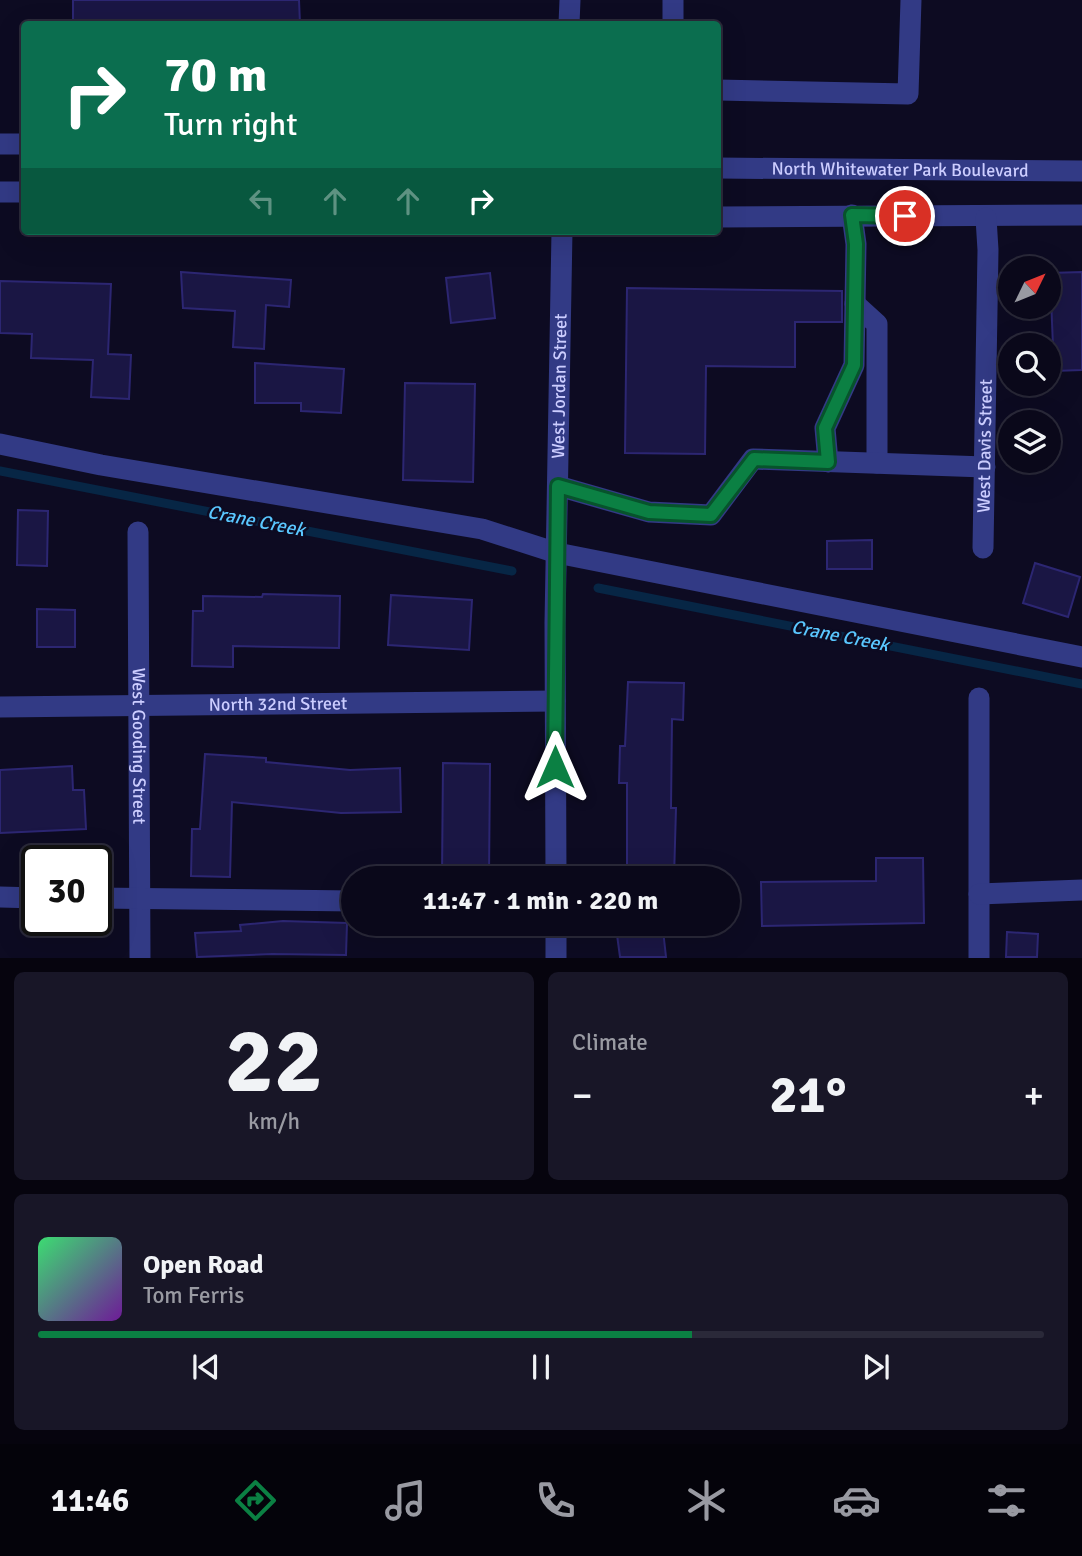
<!DOCTYPE html>
<html lang="en">
<head>
<meta charset="utf-8">
<style>
	:root { --surface:#0a081a; --page:#181627; --text:#f1f3f6; --muted:#999aa2; --line:#2a2939; --accent:#0b8043 }
	body { margin:0; font-family:Signika,sans-serif; background:var(--page); color:var(--text); height:100vh; display:flex; flex-direction:column; font-size:26px; white-space:nowrap }
	* { box-sizing:border-box; margin:0 }
	p { font-size:23px; color:var(--muted) }
	.icon { flex:none; width:38px; height:38px; fill:none; stroke:currentColor; stroke-width:2; stroke-linecap:round; stroke-linejoin:round }
	.map { position:relative; height:958px; overflow:hidden }
	.panel { display:flex; flex-direction:column; gap:14px; padding:14px; background:#06040e; flex:1 }
	.panel>* { flex:none }
	.banner { position:absolute; left:21px; top:21px; width:700px; height:214px; border-radius:7px; box-shadow:0 7px 28px #0002,0 0 0 2px var(--line); background:#0b6e4f; color:#fff; overflow:hidden }
	.needle { width:46px; rotate:47deg }
	.tools { position:absolute; left:998px; top:256px; display:grid; gap:14px }
	.tools a { display:grid; place-items:center; width:63px; height:63px; border-radius:50%; background:var(--surface); box-shadow:0 7px 28px #0002,0 0 0 2px var(--line); font-size:35px }
	.speed { position:absolute; left:21px; top:845px; display:flex; gap:14px; font-size:35px; font-weight:700; text-align:center }
	.speed>* { display:grid; place-content:center; width:91px; height:91px; border-radius:50%; background:var(--surface); box-shadow:0 7px 28px #0002,0 0 0 2px var(--line); line-height:1 }
	.speed .limit { border:4px solid #111; border-radius:10px; background:#fff; color:#111 }
	.pin { position:absolute; display:grid; place-items:center; width:60px; height:60px; color:#fff; margin:-30px; border:4px solid #fff; border-radius:50%; box-shadow:0 2px 7px #0007 }
	.me { position:absolute; width:77px; margin:-38px; rotate:0deg; stroke-linejoin:round; filter:drop-shadow(0 0 5px #0008) }
	.turn { display:flex; align-items:center; gap:24px; height:147px; padding:0 28px; font-size:32px }
	.turn .icon { width:91px; height:91px; stroke-width:2.5 }
	.turn b { display:block; font-size:49px; line-height:60px }
	.lanes { display:flex; align-items:center; height:66px; padding:0 28px; background:#0003; justify-content:center; gap:35px; direction:ltr }
	.lanes .off { opacity:.35 }
	.big { font-size:52px; font-weight:700; line-height:1.1 }
	.panel .tile { flex:1; display:flex; flex-direction:column; justify-content:center; gap:10px; min-width:0; padding:0 24px; border-radius:10px; background:var(--page) }
	.panel .dial { align-items:center; gap:0 }
	.dial b { font-size:91px; line-height:1 }
	.song { display:flex; align-items:center; gap:21px }
	.cover { width:84px; height:84px; border-radius:10px; background:linear-gradient(135deg,hsl(140 70% 55%),hsl(280 70% 35%)) }
	.played { height:7px; border-radius:4px; background:linear-gradient(90deg,var(--accent) 65%,var(--line) 65%) }
	.keys { display:flex; justify-content:space-around; direction:ltr }
	.heat { display:flex; justify-content:space-between; align-items:center; font-size:38px; direction:ltr }
	.panel .tiles { flex:1; display:grid; gap:14px; grid-template-columns:1fr 1fr }
	.tile:last-child { grid-column:span 2 }
	.trip { position:absolute; left:341px; top:866px; width:399px; height:70px; border-radius:35px; background:var(--surface); box-shadow:0 7px 28px #0002,0 0 0 2px var(--line); font-weight:700; line-height:70px; text-align:center }
	.dock { display:flex; height:112px; justify-content:space-around; align-items:center; background:#04030a; color:var(--muted) }
	.dock .icon { width:49px; height:49px }
	.dock .selected { color:var(--accent) }
	.dock b { font-size:32px; color:var(--text) }
	.map>svg:first-child { display:block }
</style>
</head>
<body>
<div class="map">
<svg width="1082" height="958" viewBox="0 0 1082 958">
	<rect width="100%" height="100%" fill="#0d0b22"/>
	<g fill="none" stroke-linecap="round" stroke-linejoin="round">
		<g stroke="#072645" stroke-width="9">
			<path d="M0,471L512,571"/>
			<path d="M598,588L1082,684"/>
		</g>
	</g>
	<g fill="#1a1644" stroke="#2c2672" stroke-width="2">
		<path d="M73,0H299L300,24H73Z"/>
		<path d="M181,272L291,280L289,307L266,305L264,349L233,347L235,311L183,308Z"/>
		<path d="M1082,272V370L1054,371L1050,273Z"/>
		<path d="M490,273L495,318L451,323L446,278Z"/>
		<path d="M0,281L111,284L108,354L131,355L129,399L91,397L93,360L31,358L32,334L0,333Z"/>
		<path d="M627,288L842,291V322H795V367L706,366L705,454L625,453Z"/>
		<path d="M255,363L344,369L341,413L301,411V403H255Z"/>
		<path d="M405,383L475,384L473,482L403,480Z"/>
		<path d="M18,510L48,511L47,566L17,565Z"/>
		<path d="M872,540V569H827V541Z"/>
		<path d="M1035,563L1080,577L1068,617L1023,603Z"/>
		<path d="M263,594L340,596L339,648L233,646V667L192,666L193,611H203V596L262,597Z"/>
		<path d="M391,595L472,600L469,650L388,645Z"/>
		<path d="M37,609L75,610V647H37Z"/>
		<path d="M628,682L684,683L683,720L672,719L671,808H676L674,878H627V783H619L620,746H625Z"/>
		<path d="M205,754L266,758V762L350,770L400,768L401,812L341,813L232,802L230,877L191,876L192,829H200Z"/>
		<path d="M443,763L490,764L489,877H442Z"/>
		<path d="M72,766L73,790H84L86,829L0,833V770Z"/>
		<path d="M876,858H923L924,923L762,926L761,882L876,881Z"/>
		<path d="M283,921L347,923L346,955L272,954L197,957L195,933L241,931L240,925Z"/>
		<path d="M663,930L666,957H620L617,935Z"/>
		<path d="M1007,932L1038,934L1037,957H1006Z"/>
	</g>
	<g fill="none" stroke-linecap="round" stroke-linejoin="round">
		<g stroke="#323a85" stroke-width="21">
			<path d="M569,24L570,0"/>
			<path d="M673,24V0"/>
			<path d="M718,90L908,94L911,0"/>
			<path d="M0,144H24"/>
			<path id="s1" d="M718,168L1082,171"/>
			<path d="M0,192H24"/>
			<path d="M718,217L1082,215"/>
			<path d="M855,304L877,324V463"/>
			<path d="M0,444L101,465L482,529L557,553L1082,657"/>
			<path d="M828,462L825,428L854,365L856,244L852,215"/>
			<path d="M558,486L649,512L711,515L753,459L985,467"/>
			<path id="s2" d="M138,532L140,958"/>
			<path id="s3" d="M983,548L988,250L986,218"/>
			<path d="M979,698V958"/>
			<path id="s4" d="M0,707L555,701"/>
			<path id="s5" d="M556,878L555,623L562,231"/>
			<path d="M979,894L1082,890"/>
			<path d="M0,897L37,898"/>
			<path d="M96,898L354,901"/>
			<path d="M556,924V958"/>
		</g>
	</g>
	<g fill="none" stroke-linecap="round" stroke-linejoin="round">
		<g stroke="#07532c" stroke-width="18">
			<path id="route" d="M555,767L558,486L649,512L711,515L754,459L828,462L825,428L854,365L856,244L852,215L905,216"/>
		</g>
		<use href="#route" stroke="#0b8043" stroke-width="12"/>
	</g>
	<g text-anchor="middle" dominant-baseline="central" stroke-width="5" stroke-linejoin="round" paint-order="stroke">
		<g font-size="18" fill="#cccdff" stroke="#0d0b22">
			<text stroke="none"><textPath href="#s1" startOffset="182">North Whitewater Park Boulevard</textPath></text>
			<text stroke="none"><textPath href="#s5" startOffset="492">West Jordan Street</textPath></text>
			<text stroke="none"><textPath href="#s3" startOffset="102">West Davis Street</textPath></text>
			<text stroke="none"><textPath href="#s4" startOffset="278">North 32nd Street</textPath></text>
			<text stroke="none"><textPath href="#s2" startOffset="214">West Gooding Street</textPath></text>
		</g>
		<g font-size="19" font-style="italic" fill="#5ac7ff" stroke="#0d0b22">
			<text transform="translate(256 521) rotate(11)">Crane Creek</text>
			<text transform="translate(840 636) rotate(11)">Crane Creek</text>
		</g>
	</g>
</svg>
<div class="tools">
<a><svg class="needle" viewBox="-14 -14 28 28"><path d="M0-13l5 13h-10z" fill="#e53935"/><path d="M0 13l5-13h-10z" fill="#999aa2"/></svg></a>
<a><svg class="icon" aria-label="search" viewBox="0 0 24 24"><circle cx="10" cy="10" r="6"/><path d="M15 15l6 6"/></svg></a>
<a><svg class="icon" aria-label="layers" viewBox="0 0 24 24"><path d="M12 4l9 5-9 5-9-5zM3 14l9 5 9-5"/></svg></a>
</div>
<div class="speed"><div class="limit">30</div></div>
<div class="pin" style="left:905px;top:216px;background:#d93025"><svg class="icon" aria-label="arrive" viewBox="0 0 24 24"><path d="M6 21V4h12l-3 4 3 4H6"/></svg></div>
<svg class="me" style="left:555px;top:767px" viewBox="-20 -20 40 40"><path d="M0-17L14 15 0 8-14 15z" fill="#0b8043" stroke="#fff" stroke-width="4"/></svg>
<div class="trip">11:47 · 1 min · 220 m</div>
<div class="banner">
<div class="turn"><svg class="icon" aria-label="right" viewBox="0 0 24 24"><path d="M7 20v-9h11M14 6l5 5-5 5"/></svg><div><b>70 m</b>Turn right</div></div>
<div class="lanes"><svg class="icon off" aria-label="left" viewBox="0 0 24 24"><path d="M17 20v-9H6M10 6l-5 5 5 5"/></svg><svg class="icon off" aria-label="ahead" viewBox="0 0 24 24"><path d="M12 20V5M6 11l6-6 6 6"/></svg><svg class="icon off" aria-label="ahead" viewBox="0 0 24 24"><path d="M12 20V5M6 11l6-6 6 6"/></svg><svg class="icon" aria-label="right" viewBox="0 0 24 24"><path d="M7 20v-9h11M14 6l5 5-5 5"/></svg></div>
</div>
</div>
<section class="panel">
<div class="tiles">
<div class="tile dial"><b>22</b><p>km/h</p></div>
<div class="tile"><p>Climate</p>
<div class="heat"><a>−</a><b class="big">21°</b><a>+</a></div>
</div>
<div class="tile">
<div class="song"><i class="cover"></i><div><b>Open Road</b><p>Tom Ferris</p></div></div>
<div class="played"></div>
<div class="keys"><svg class="icon" aria-label="previous" viewBox="0 0 24 24"><path d="M18 5L8 12l10 7zM5 5v14"/></svg><svg class="icon" aria-label="pause" viewBox="0 0 24 24"><path d="M8 5v14M16 5v14"/></svg><svg class="icon" aria-label="next" viewBox="0 0 24 24"><path d="M6 5l10 7-10 7zM19 5v14"/></svg></div>
</div>
</div>
</section>
<nav class="dock">
<b>11:46</b>
<svg class="icon selected" aria-label="directions" viewBox="0 0 24 24"><path d="M12 3l9 9-9 9-9-9zM9 14v-3h6M13 9l2 2-2 2"/></svg>
<svg class="icon" aria-label="music" viewBox="0 0 24 24"><path d="M9 18V5l10-2v13"/><circle cx="6" cy="18" r="3"/><circle cx="16" cy="16" r="3"/></svg>
<svg class="icon" aria-label="phone" viewBox="0 0 24 24"><path d="M5 4h4l2 5-3 2q2 4 5 5l2-3 5 2v4C11 20 4 13 5 4z"/></svg>
<svg class="icon" aria-label="climate" viewBox="0 0 24 24"><path d="M12 3v18M4 7l16 10M4 17L20 7"/></svg>
<svg class="icon" aria-label="car" viewBox="0 0 24 24"><path d="M5 17H2v-5l4-1 3-4h7l3 4 3 1v5h-3M9 17h6M6 11h13"/><circle cx="7" cy="17" r="2"/><circle cx="17" cy="17" r="2"/></svg>
<svg class="icon" aria-label="filters" viewBox="0 0 24 24"><path d="M4 7h16M4 17h16"/><circle cx="9" cy="7" r="2"/><circle cx="15" cy="17" r="2"/></svg>
</nav>
</body>
</html>
